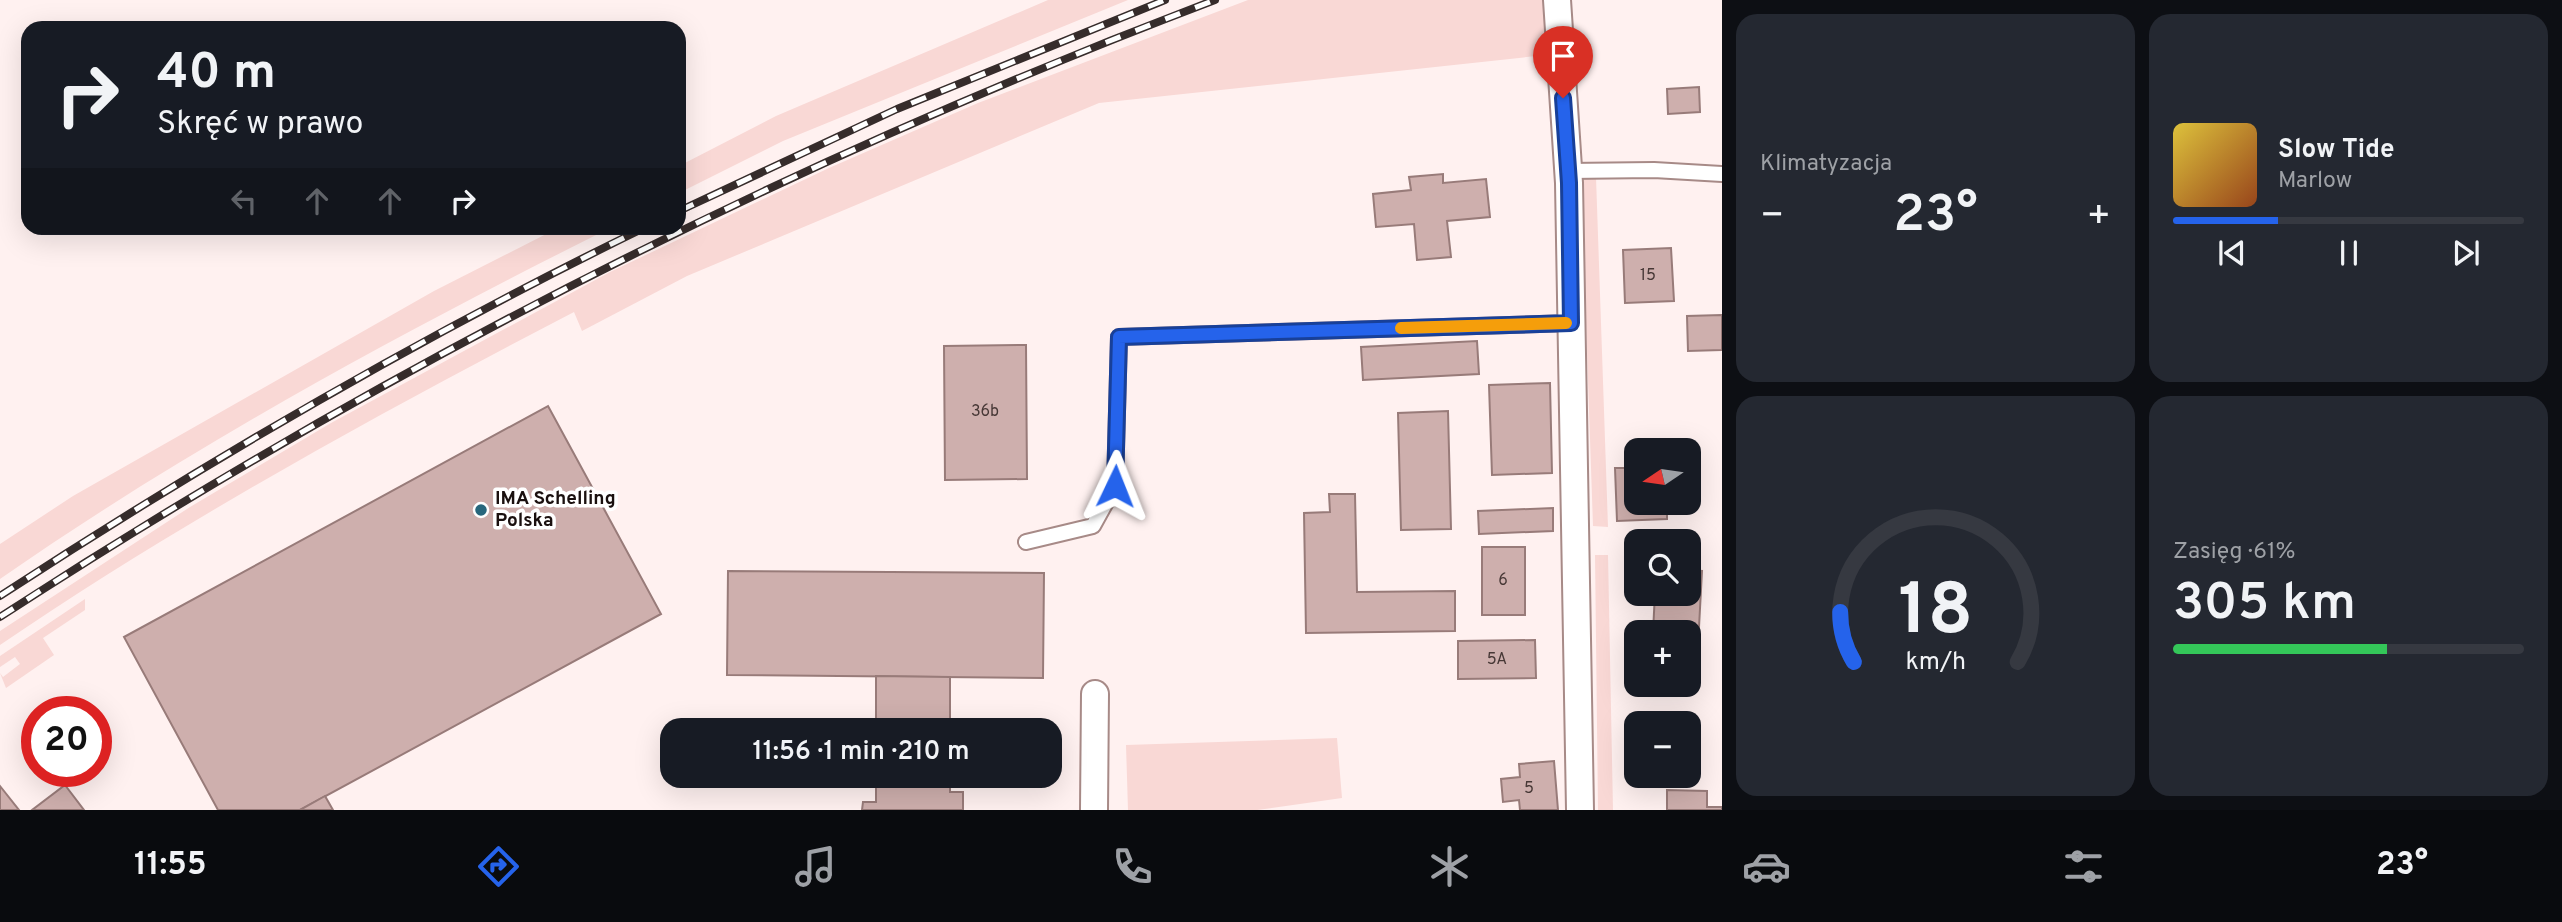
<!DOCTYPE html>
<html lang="pl">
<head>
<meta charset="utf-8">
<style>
	:root { --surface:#171b24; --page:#242831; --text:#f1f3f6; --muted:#9ea1a6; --line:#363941; --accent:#2563eb }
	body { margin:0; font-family:Overpass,sans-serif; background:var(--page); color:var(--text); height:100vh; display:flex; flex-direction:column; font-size:26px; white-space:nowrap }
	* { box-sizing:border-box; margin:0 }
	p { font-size:23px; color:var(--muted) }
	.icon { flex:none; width:38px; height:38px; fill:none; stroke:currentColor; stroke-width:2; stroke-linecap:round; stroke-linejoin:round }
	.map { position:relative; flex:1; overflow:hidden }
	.drawer { display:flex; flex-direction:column; gap:14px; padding:14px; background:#0d0f14; width:840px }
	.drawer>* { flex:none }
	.banner { position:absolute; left:21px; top:21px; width:665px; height:214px; border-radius:21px; box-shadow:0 7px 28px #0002; background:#171b24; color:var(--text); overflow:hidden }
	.needle { width:46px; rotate:257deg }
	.fabs { position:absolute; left:1624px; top:438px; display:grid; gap:14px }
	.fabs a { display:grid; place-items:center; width:77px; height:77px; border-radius:14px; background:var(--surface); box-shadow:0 7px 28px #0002; font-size:35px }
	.speed { position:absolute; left:21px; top:696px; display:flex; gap:14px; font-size:35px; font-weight:700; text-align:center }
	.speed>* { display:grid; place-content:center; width:91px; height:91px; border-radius:50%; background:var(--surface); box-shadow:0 7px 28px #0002; line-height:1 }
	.speed .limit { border:10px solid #d22; background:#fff; color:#111 }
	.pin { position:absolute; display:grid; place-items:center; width:60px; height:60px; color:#fff; margin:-72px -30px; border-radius:50% 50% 50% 0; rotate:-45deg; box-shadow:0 0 7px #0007 }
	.pin .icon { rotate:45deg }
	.me { position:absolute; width:77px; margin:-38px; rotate:2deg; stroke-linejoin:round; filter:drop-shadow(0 0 5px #0008) }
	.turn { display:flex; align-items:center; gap:24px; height:147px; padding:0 21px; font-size:32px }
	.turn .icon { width:91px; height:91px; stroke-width:2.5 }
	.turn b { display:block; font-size:49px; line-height:60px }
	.lanes { display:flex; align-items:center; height:66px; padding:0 21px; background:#0003; justify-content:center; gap:35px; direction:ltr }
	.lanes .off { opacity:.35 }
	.big { font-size:52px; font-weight:600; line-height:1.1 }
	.drawer .widget { flex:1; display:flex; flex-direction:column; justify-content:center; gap:10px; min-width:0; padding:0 24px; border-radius:21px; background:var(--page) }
	.drawer .dial { align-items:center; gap:0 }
	.dial svg { height:182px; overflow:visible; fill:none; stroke:var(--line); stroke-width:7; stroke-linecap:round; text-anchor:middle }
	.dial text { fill:var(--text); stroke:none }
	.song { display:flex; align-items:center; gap:21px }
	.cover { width:84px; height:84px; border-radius:10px; background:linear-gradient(135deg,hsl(50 70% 55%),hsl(20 70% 35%)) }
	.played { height:7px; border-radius:4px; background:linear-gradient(90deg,var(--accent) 30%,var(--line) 30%) }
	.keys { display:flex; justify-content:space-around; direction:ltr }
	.heat { display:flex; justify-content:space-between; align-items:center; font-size:38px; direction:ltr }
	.charge { height:10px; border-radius:5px; background:linear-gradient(90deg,#34c759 61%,var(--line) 0) }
	.drawer .tiles { flex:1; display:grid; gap:14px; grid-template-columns:repeat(2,1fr) }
	.trip { position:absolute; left:660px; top:718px; width:402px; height:70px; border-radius:21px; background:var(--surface); box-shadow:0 7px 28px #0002; font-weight:600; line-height:70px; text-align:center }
	.menu { display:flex; height:112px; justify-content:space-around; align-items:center; background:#090b0e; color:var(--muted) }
	.menu .icon { width:49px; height:49px }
	.menu .on { color:var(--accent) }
	.menu b { font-size:32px; color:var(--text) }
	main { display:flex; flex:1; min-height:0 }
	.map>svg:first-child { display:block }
</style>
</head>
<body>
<main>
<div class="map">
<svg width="1722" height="810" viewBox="0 0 1722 810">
	<rect width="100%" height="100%" fill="#fff1f0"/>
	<g fill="#f9d8d5">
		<path d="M1048,0H1128L783,141L679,193V166L776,116Z"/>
		<path d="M1248,0H1543L1546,55L1099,103L687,276L582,331L574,312C378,414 182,521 0,645V631L190,507L331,423L610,272L829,168L978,103Z"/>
		<path d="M1581,177H1596L1608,527L1593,526Z"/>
		<path d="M558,228H610C402,332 191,446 0,579V544L73,496L434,291Z"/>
		<path d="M1595,555H1608L1613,810H1598Z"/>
		<path d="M85,599V610L43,638L54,655L6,688L0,673L3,677L20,664L15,657L0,667V656Z"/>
		<path d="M1337,738L1342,798L1257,810H1128L1126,745Z"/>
	</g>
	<g fill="#ceafad" stroke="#987b79" stroke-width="2">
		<path d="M1699,87L1700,112L1668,114L1667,89Z"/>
		<path d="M1443,174V183L1486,179L1490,217L1447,221L1451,257L1417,260L1414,224L1376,227L1373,194L1411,190L1409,177Z"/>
		<path d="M1671,248L1674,301L1625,303L1623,250Z"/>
		<path d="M1722,315V350L1688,351L1687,316Z"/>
		<path d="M1477,341L1479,374L1363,380L1361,347Z"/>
		<path d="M1026,345L1027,479L945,480L944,346Z"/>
		<path d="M1550,383L1552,473L1492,475L1489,385Z"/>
		<path d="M548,406L661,614L300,810H218L124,637Z"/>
		<path d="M1448,411L1451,529L1401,530L1398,413Z"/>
		<path d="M1615,468H1636V502H1667V519L1617,521Z"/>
		<path d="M1329,494H1355L1357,592L1455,591V631L1306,633L1304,513L1330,512Z"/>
		<path d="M1553,508V531L1479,534L1478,511Z"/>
		<rect x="1482" y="547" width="43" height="68"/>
		<path d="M1689,570L1702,571L1698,646L1689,645V632H1653L1655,593H1689Z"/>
		<path d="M728,571L1044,573L1043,678L727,675Z"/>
		<path d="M1535,640L1536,678L1458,679V641Z"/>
		<path d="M876,676L950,677V730H876Z"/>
		<path d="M1554,761L1558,810H1520L1519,800L1503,802L1501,779L1520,777L1519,764Z"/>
		<path d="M876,775H950V792H963V810H862L863,802H876Z"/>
		<path d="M65,785L84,810H32Z"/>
		<path d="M0,786L19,810H0Z"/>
		<path d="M1667,790L1707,791V807H1722V810H1667Z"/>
		<path d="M325,796L333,810H300Z"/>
	</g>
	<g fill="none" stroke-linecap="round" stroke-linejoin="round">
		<g stroke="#a78a87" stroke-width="18">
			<g id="lane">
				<path d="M1568,171L1654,170L1722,174"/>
				<path d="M1026,542L1093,526L1115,486L1119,337L1571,323"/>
			</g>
		</g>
		<g stroke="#a78a87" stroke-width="30">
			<g id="street">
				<path d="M1557,0L1569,183L1580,810"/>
				<path d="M1094,810L1095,694"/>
			</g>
		</g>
		<use href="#lane" stroke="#fff" stroke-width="14"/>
		<use href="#street" stroke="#fff" stroke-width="26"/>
		<g stroke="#362c2b" stroke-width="8">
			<g id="rail">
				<path d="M679,211L897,109L1165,0"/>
				<path d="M0,596C207,461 422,336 644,228"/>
				<path d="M0,617C383,368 787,162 1215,0"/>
			</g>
		</g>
		<use href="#rail" stroke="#fff" stroke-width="5" stroke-dasharray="16" stroke-linecap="butt"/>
	</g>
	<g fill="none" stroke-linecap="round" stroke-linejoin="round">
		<g stroke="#184099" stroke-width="18">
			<path id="route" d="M1115,486L1119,337L1571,323L1569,183L1563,98"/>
		</g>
		<use href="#route" stroke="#2563eb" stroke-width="12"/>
		<path stroke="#f59e0b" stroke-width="12" d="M1401,328L1566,323"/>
	</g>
	<circle fill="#27667c" stroke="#fff" stroke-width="2.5" cx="481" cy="510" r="7"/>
	<g text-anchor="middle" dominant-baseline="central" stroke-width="7" stroke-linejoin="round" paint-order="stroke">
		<g font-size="16" fill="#473836">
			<text x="1648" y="276">15</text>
			<text x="985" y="412">36b</text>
			<text x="1503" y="581">6</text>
			<text x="1497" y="660">5A</text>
			<text x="1529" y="789">5</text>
		</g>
		<g font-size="19" font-weight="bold" fill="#1a100f" stroke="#fff" text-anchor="start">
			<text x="495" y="499">IMA Schelling<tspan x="495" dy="22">Polska</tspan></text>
		</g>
	</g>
</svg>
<div class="fabs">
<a><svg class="needle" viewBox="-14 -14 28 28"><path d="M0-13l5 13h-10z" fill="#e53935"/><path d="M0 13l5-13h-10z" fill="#9ea1a6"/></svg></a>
<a><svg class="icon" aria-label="search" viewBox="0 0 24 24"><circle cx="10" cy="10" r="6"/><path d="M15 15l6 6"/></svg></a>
<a>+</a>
<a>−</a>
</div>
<div class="speed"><div class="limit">20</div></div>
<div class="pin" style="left:1563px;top:98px;background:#d93025"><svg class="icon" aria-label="arrive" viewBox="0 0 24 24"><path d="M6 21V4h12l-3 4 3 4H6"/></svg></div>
<svg class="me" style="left:1115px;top:486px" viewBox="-20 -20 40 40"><path d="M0-17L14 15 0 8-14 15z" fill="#2563eb" stroke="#fff" stroke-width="4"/></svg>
<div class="trip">11:56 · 1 min · 210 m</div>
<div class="banner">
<div class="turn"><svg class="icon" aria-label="right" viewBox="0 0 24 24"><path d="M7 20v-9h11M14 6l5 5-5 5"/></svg><div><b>40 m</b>Skręć w prawo</div></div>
<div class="lanes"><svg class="icon off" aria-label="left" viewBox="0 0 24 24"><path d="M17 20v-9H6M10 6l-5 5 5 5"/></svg><svg class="icon off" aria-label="ahead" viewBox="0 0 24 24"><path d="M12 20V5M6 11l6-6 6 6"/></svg><svg class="icon off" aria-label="ahead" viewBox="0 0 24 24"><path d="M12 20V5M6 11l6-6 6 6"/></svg><svg class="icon" aria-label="right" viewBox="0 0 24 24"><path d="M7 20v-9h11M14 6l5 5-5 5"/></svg></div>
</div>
</div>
<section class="drawer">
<div class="tiles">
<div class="widget"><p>Klimatyzacja</p>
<div class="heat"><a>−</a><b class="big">23°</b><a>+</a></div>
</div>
<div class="widget">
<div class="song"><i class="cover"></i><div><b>Slow Tide</b><p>Marlow</p></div></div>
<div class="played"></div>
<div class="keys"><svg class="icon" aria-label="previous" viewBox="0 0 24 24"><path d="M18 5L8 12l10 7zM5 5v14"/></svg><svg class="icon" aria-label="pause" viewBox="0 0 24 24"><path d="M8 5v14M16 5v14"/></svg><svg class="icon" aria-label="next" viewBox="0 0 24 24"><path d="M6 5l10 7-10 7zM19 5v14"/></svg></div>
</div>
<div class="widget dial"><svg viewBox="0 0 100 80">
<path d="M14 69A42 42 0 1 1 86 69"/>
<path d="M14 69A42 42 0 0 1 8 47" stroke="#2563eb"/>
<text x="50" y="56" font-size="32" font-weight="700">18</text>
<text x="50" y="72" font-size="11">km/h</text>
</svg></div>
<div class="widget"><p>Zasięg · 61%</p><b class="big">305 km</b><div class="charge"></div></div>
</div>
</section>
</main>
<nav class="menu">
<b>11:55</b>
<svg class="icon on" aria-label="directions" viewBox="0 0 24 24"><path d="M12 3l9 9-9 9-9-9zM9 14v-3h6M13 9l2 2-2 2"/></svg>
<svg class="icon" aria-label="music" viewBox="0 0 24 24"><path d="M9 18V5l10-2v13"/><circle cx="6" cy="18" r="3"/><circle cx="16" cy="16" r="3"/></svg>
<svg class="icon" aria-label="phone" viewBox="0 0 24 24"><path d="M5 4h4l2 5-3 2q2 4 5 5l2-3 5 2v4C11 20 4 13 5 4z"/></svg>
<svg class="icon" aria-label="climate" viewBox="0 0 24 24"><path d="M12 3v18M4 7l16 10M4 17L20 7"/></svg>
<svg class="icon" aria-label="car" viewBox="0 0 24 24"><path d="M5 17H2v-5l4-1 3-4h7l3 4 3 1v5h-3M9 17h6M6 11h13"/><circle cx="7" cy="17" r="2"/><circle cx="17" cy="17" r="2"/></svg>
<svg class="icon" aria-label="filters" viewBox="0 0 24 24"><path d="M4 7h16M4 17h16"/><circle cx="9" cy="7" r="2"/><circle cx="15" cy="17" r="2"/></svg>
<b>23°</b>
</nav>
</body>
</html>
